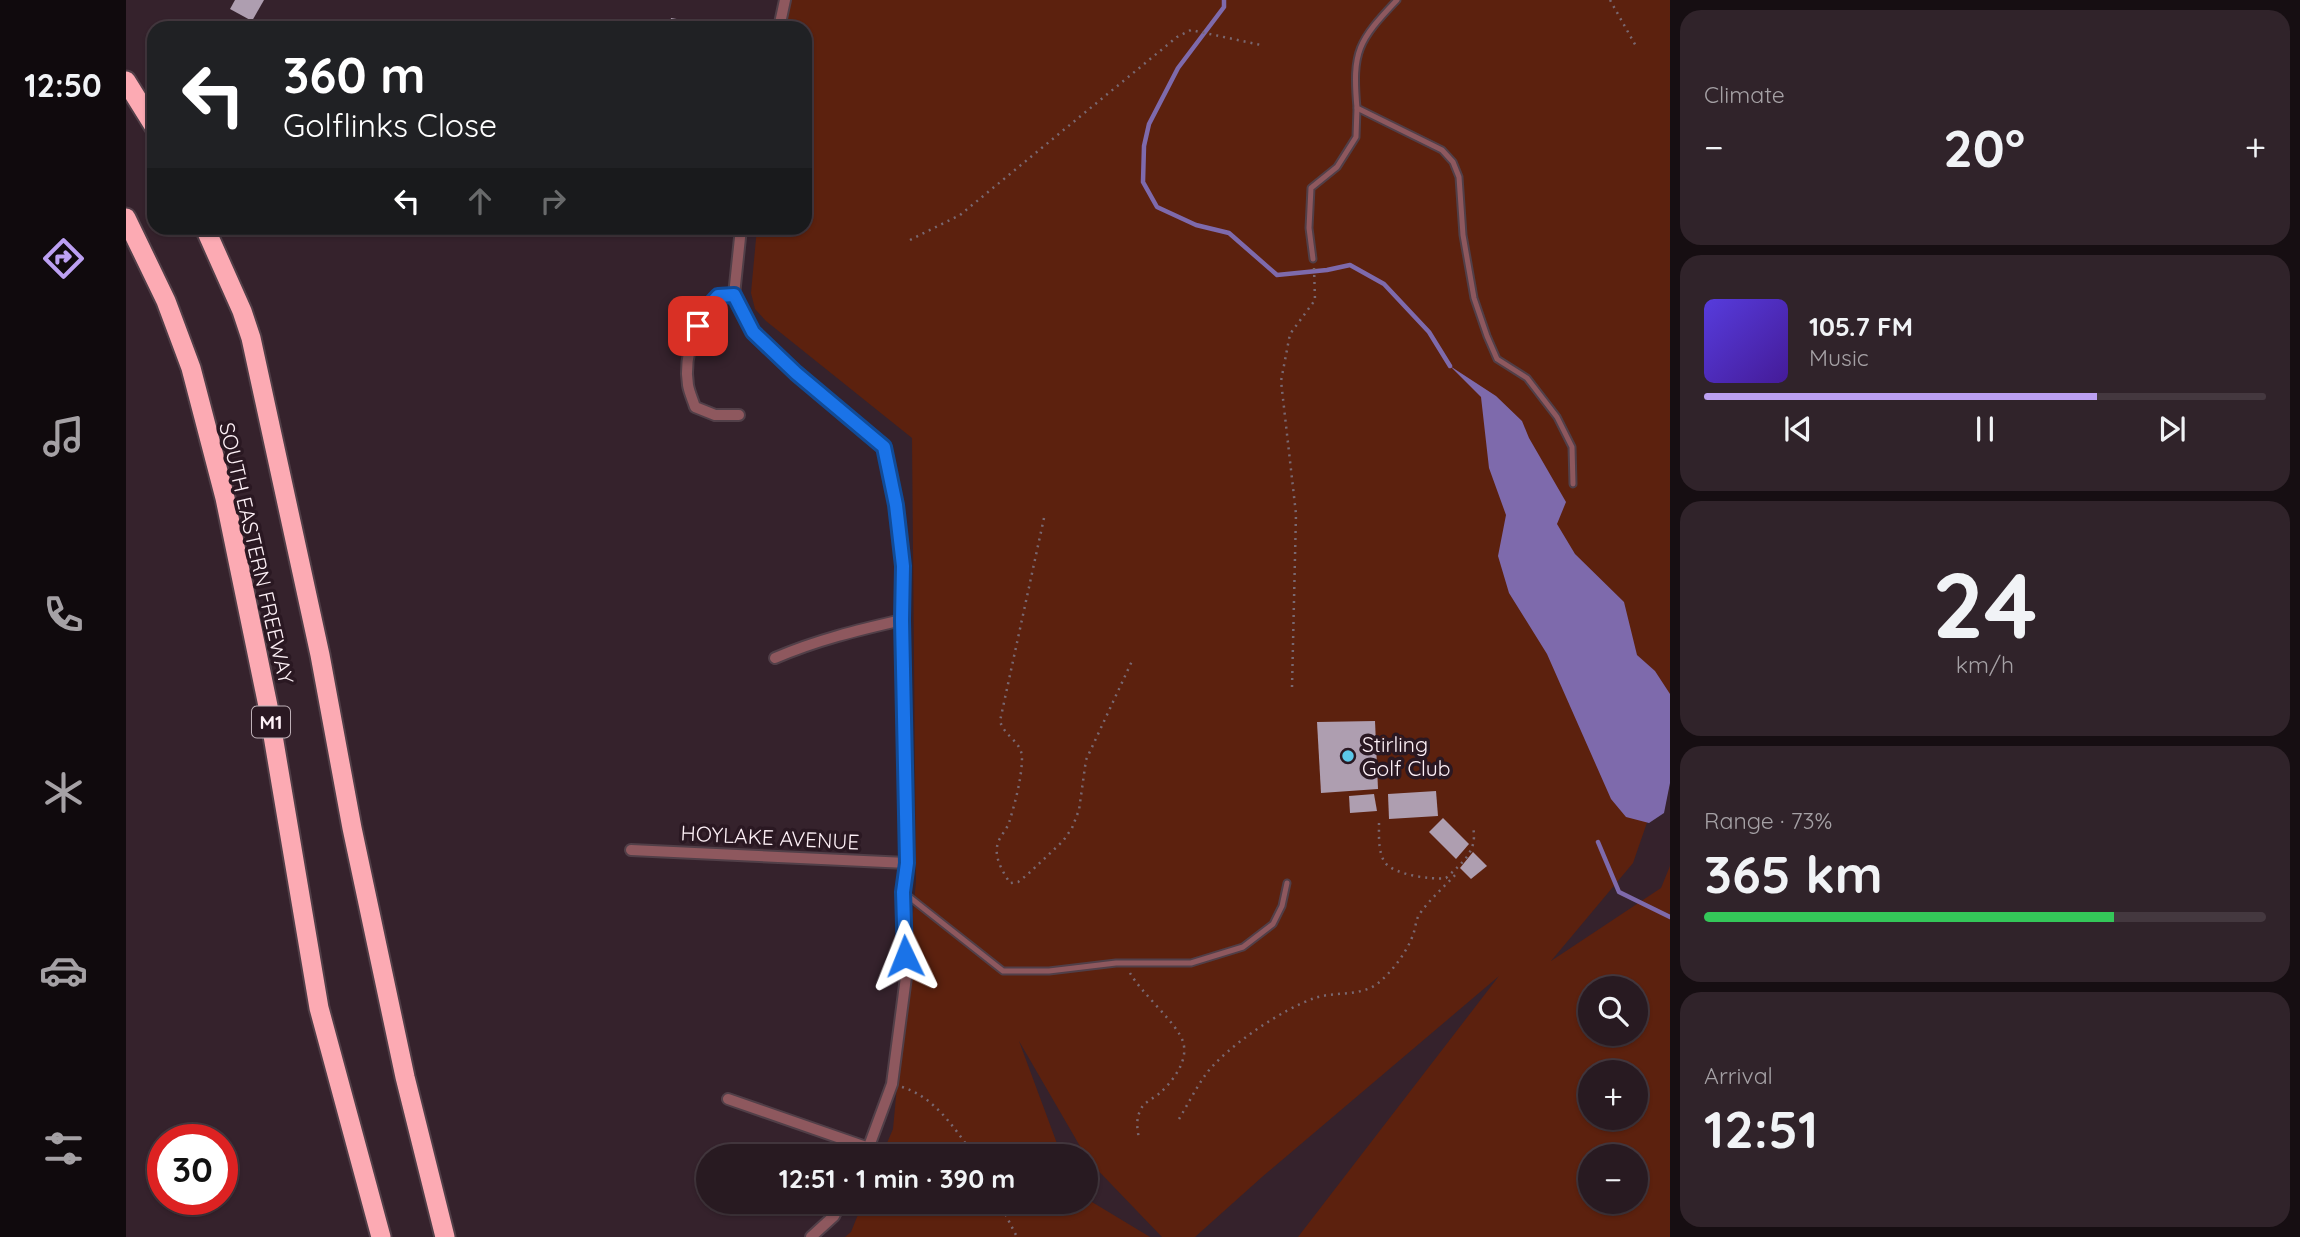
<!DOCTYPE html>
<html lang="en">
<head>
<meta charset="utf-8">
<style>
	:root { --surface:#281a21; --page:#30232a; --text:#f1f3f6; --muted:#a5a1a5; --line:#44383f; --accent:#bca0f2 }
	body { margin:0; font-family:Quicksand,sans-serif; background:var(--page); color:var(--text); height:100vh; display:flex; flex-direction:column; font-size:26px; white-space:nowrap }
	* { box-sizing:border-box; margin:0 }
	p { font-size:23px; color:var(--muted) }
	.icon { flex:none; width:38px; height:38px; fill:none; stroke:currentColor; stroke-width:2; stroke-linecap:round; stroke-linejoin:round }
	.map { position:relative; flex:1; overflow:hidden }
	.sheet { display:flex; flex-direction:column; gap:10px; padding:10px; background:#160e12; width:630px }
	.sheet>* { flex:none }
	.hud { position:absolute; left:21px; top:21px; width:665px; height:214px; border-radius:21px; box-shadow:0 2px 5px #0004,0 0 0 2px var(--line); background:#202124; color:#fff; overflow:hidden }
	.tools { position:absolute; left:1452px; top:976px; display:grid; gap:14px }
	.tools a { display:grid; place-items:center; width:70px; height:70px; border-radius:50%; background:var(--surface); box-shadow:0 2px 5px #0004,0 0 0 2px var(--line); font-size:35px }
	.speed { position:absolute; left:21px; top:1124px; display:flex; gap:14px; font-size:35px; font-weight:700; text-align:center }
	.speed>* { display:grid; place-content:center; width:91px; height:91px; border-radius:50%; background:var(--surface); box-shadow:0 2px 5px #0004,0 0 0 2px var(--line); line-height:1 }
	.speed .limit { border:10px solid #d22; background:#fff; color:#111 }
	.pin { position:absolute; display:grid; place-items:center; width:60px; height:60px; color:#fff; margin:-30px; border-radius:14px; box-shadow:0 4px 10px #0006 }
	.me { position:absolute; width:77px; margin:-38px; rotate:358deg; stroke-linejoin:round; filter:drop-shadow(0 0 5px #0008) }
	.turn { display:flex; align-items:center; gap:24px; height:147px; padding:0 21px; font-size:32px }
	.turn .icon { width:91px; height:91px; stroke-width:2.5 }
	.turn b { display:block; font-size:49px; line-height:60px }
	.lanes { display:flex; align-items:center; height:66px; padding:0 21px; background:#0003; justify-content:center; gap:35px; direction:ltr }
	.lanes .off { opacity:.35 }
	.big { font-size:52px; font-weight:700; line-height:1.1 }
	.sheet .tile { flex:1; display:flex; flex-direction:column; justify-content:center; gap:10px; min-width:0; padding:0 24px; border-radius:21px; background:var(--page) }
	.sheet .dial { align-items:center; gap:0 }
	.dial b { font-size:91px; line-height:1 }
	.song { display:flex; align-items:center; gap:21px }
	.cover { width:84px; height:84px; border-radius:10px; background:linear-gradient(135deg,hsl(250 70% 55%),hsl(260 70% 35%)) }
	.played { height:7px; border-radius:4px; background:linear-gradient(90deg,var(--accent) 70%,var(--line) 70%) }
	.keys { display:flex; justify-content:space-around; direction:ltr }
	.heat { display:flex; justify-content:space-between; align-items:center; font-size:38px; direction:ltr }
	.charge { height:10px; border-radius:5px; background:linear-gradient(90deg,#34c759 73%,var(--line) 0) }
	.trip { position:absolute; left:570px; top:1144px; width:402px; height:70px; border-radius:35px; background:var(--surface); box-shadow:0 2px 5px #0004,0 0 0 2px var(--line); font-weight:700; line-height:70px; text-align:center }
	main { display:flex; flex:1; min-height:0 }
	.menu { display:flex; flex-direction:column; width:126px; justify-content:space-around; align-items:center; background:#100a0d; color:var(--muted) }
	.menu .icon { width:49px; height:49px }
	.menu .active { color:var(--accent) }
	.menu b { font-size:32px; color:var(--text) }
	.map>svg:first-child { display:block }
</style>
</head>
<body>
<main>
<nav class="menu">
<b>12:50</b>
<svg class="icon active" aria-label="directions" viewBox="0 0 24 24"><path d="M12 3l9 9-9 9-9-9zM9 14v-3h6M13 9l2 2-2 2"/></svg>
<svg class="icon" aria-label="music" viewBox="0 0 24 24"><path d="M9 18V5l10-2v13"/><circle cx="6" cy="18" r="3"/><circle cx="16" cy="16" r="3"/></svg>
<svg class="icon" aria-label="phone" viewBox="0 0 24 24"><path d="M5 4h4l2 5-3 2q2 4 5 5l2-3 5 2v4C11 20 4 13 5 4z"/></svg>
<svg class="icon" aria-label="climate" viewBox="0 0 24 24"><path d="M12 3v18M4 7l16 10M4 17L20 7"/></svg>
<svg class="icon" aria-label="car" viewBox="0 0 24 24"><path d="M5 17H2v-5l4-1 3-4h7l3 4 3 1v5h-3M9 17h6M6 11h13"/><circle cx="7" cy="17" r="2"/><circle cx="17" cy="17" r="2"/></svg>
<svg class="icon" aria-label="filters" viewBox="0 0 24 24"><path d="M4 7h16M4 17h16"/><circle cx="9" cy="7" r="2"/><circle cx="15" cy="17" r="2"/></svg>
</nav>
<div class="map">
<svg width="1544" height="1237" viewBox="0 0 1544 1237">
	<rect width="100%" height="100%" fill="#35222c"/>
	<g fill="#5c210e" fill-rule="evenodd">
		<path d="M654,0H1544V756L1507,863L1425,961L1535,888L1544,866V1237H1172L1373,976L1136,1177L1069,1237H1036L962,1160L893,1041L936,1157H755L767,1129L790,881L786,438L640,321L629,309L625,293L631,228H679V28H651ZM1465,989H1510V1034H1465ZM1465,1073H1510V1118H1465ZM1465,1157H1510V1202H1465Z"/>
		<path d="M961,1199L1024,1237H719L725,1232L737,1202H961Z"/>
	</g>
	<path fill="#7e6aac" d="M1324,366L1370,396L1396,421L1403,438L1440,502L1431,524L1449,554L1498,602L1511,655L1529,671L1544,694V783L1538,813L1523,823L1500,817L1485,799L1421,654L1383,593L1372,556L1380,515L1363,468L1355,397Z"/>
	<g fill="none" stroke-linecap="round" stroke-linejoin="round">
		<g stroke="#7e6aac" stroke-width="4.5">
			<path d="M1098,0V7L1052,68L1023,124L1018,146L1017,182L1031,207L1070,225L1103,233L1151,275L1201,270L1224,265L1258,284L1303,332L1324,366"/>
			<path d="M1472,842L1493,892L1544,917"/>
		</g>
	</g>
	<g fill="#ae9eb0">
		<path d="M109,0H138L126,21L104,9Z"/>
		<path d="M545,18L596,27V28H543Z"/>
		<path d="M1249,721L1252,789L1195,793L1191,722Z"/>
		<path d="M1310,791L1312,816L1263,819L1262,794Z"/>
		<path d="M1248,794L1251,811L1224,813L1223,796Z"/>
		<path d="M1317,818L1343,844L1330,859L1303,832Z"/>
		<path d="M1347,852L1361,866L1345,879L1334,868Z"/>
	</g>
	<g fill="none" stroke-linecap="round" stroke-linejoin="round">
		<g stroke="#513f48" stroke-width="9">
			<g id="lane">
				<path d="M1271,0C1232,41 1226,51 1231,108L1316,150L1327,162L1333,177L1337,235L1348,298L1361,336L1371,359L1401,378L1431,417L1446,447L1447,484"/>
				<path d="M1187,259L1183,228L1185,188L1211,167L1230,137L1231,108"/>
				<path d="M777,892L877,971H923L990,963H1065L1117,947L1147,924L1156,906L1161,883"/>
			</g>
		</g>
		<g stroke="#513f48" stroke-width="14">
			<g id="street">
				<path d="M653,28L659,0"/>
				<path d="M615,228L608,295L627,332L670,373L758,448L770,505L777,566L776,620L781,863L777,892L780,977L766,1084L739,1157"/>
				<path d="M608,295L592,296C571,319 557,354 562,385C563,392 567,400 569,407L589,415H613"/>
				<path d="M649,658C691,640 732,630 776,620"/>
				<path d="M505,850L781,863"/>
				<path d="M602,1099L743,1148"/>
				<path d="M685,1237L708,1216L715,1202"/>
			</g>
		</g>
		<g stroke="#513f48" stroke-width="23">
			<g id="highway">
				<path d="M0,81L28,126"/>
				<path d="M0,218L40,301L65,368L99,498L142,706L193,1008L255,1237"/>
				<path d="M79,228L116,311L125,338L194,655L226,828L279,1077L319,1237"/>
			</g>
		</g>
		<g stroke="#796871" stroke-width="2.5" stroke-dasharray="2 5" stroke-linecap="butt">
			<path d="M1484,0L1511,48"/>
			<path d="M784,240L834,215L1051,37L1065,30L1135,45"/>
			<path d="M918,518L874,721C878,736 895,741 896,757C896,778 889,803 883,823C880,831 871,839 871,848C869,859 878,874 884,883L892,882L901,875L937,841L946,828L953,810L960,760L1006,661"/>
			<path d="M1166,687L1170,514L1155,381L1164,334L1189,300L1188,267"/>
			<path d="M1253,823C1253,835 1252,850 1258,861C1266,875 1306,880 1320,878C1337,862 1352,851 1347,827"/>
			<path d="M1004,973C1015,993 1052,1024 1057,1042C1063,1060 1047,1081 1034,1093C1027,1099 1017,1102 1014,1111C1010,1119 1011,1129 1013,1138"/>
			<path d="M776,1087C809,1097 830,1130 849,1157"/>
			<path d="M1053,1119C1062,1104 1070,1088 1080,1074C1100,1047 1158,1008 1189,998C1209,991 1233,997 1251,984C1266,972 1282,951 1288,932C1290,925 1290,918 1295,912C1305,898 1319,886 1331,873"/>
			<path d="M873,1202L891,1237"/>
		</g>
		<use href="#lane" stroke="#8e585e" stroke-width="5"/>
		<use href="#street" stroke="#8e585e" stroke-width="10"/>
		<use href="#highway" stroke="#fcaab3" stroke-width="19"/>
	</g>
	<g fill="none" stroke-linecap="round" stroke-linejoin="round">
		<g stroke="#114b97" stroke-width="18">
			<path id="route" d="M572,326L581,308L592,296L608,295L627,332L670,373L758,447L770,505L777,566L776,620L781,863L777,892L779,956"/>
		</g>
		<use href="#route" stroke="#1a73e8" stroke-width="12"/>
	</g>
	<circle fill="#5cc7e8" stroke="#2a1822" stroke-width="2.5" cx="1222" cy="756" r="7"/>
	<g text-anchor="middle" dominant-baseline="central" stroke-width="7" stroke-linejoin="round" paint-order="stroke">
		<rect fill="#2a1822" stroke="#beb0b7" stroke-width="2" x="126" y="706.5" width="38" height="31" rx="5"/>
		<g font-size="19" font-weight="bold" fill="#fef1f7">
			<text x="145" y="722">M1</text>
		</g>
		<g font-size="21" fill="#fef1f7" stroke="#2a1822">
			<text transform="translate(131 553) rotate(77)">SOUTH EASTERN FREEWAY</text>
			<text transform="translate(644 837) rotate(3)">HOYLAKE AVENUE</text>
		</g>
		<g font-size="21" fill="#fef1f7" stroke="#2a1822" text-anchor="start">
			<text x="1236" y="744">Stirling<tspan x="1236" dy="24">Golf Club</tspan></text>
		</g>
	</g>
</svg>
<div class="tools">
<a><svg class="icon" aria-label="search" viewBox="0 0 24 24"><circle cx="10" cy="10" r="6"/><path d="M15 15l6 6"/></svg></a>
<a>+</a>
<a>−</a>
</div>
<div class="speed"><div class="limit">30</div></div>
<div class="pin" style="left:572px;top:326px;background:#d93025"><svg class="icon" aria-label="arrive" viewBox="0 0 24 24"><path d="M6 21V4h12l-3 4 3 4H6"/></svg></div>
<svg class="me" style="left:779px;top:956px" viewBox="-20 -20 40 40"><path d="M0-17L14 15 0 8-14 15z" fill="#1a73e8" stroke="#fff" stroke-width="4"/></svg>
<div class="trip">12:51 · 1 min · 390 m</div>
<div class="hud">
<div class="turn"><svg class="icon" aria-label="left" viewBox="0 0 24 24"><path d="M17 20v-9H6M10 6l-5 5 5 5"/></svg><div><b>360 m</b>Golflinks Close</div></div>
<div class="lanes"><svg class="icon" aria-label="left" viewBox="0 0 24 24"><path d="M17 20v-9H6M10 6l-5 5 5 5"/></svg><svg class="icon off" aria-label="ahead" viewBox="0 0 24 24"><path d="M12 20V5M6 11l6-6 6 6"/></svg><svg class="icon off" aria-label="right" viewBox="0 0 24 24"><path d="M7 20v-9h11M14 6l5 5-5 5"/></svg></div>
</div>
</div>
<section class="sheet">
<div class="tile"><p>Climate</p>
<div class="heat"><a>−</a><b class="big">20°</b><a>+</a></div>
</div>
<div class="tile">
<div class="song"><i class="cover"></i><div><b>105.7 FM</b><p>Music</p></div></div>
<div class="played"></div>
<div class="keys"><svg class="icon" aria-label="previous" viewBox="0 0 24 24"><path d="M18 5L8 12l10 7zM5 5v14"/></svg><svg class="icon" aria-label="pause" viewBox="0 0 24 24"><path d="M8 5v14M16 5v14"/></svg><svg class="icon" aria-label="next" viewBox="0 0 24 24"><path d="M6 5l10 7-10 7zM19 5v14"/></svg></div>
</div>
<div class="tile dial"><b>24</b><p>km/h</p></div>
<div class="tile"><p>Range · 73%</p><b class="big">365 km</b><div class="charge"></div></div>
<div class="tile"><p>Arrival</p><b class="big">12:51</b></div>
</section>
</main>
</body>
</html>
